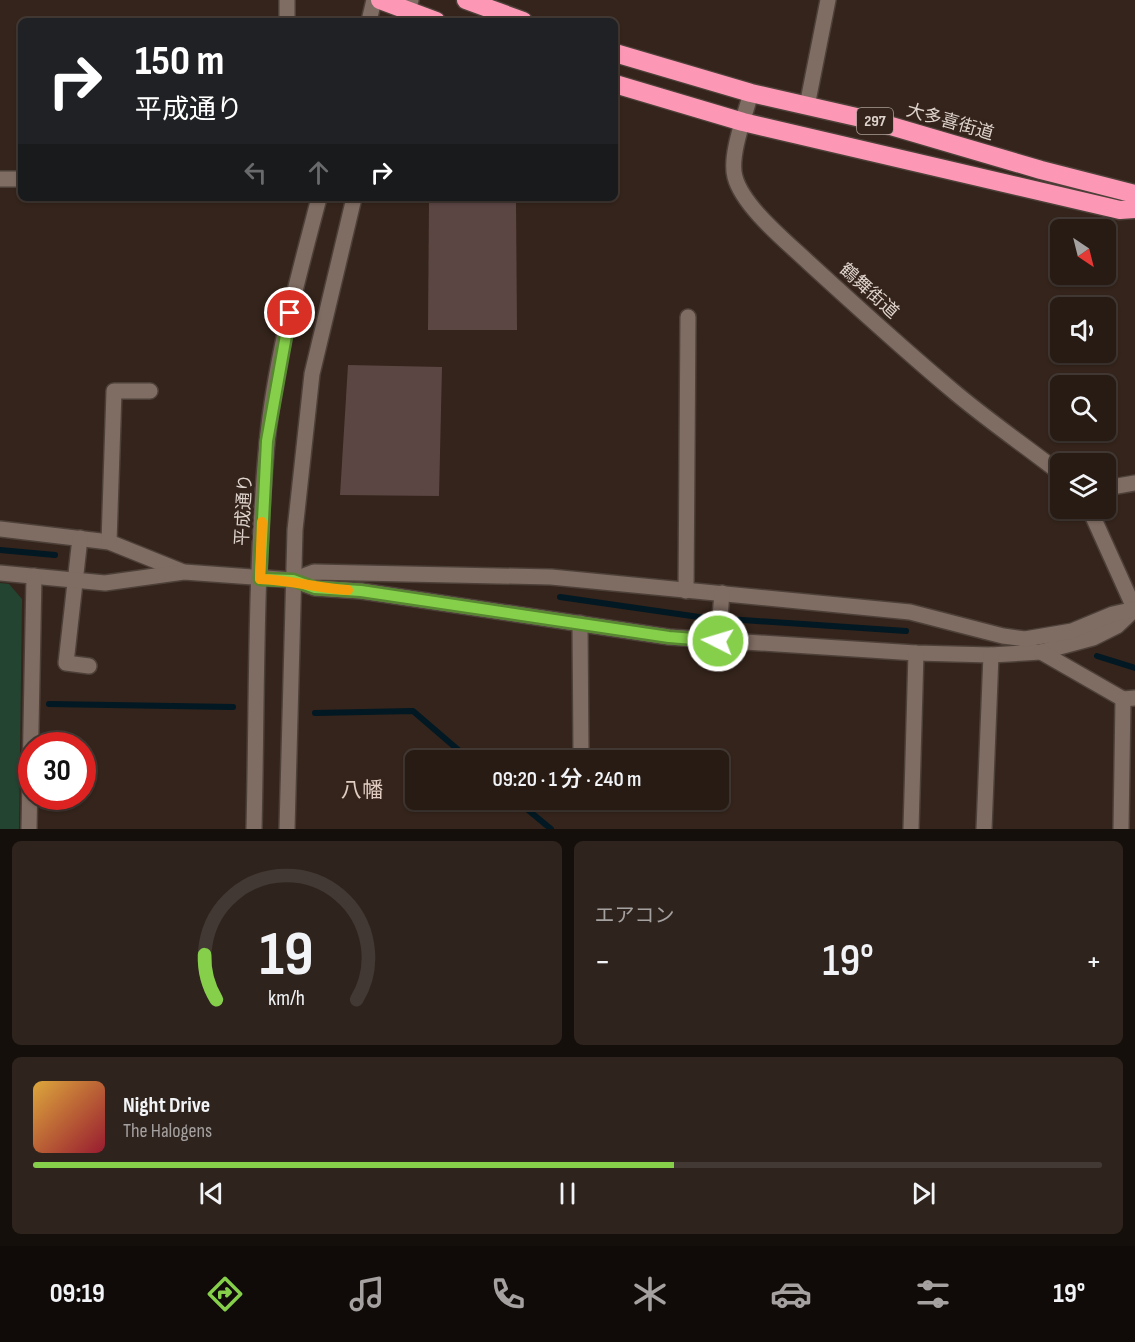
<!DOCTYPE html>
<html lang="ja">
<head>
<meta charset="utf-8">
<style>
	:root { --surface:#271b14; --page:#2f241d; --text:#f1f3f6; --muted:#a4a1a0; --line:#433934; --accent:#86cf4b }
	body { margin:0; font-family:"Sofia Sans Condensed","Noto Sans JP",sans-serif; background:var(--page); color:var(--text); height:100vh; display:flex; flex-direction:column; font-size:22px; white-space:nowrap }
	* { box-sizing:border-box; margin:0 }
	p { font-size:20px; color:var(--muted) }
	.icon { flex:none; width:33px; height:33px; fill:none; stroke:currentColor; stroke-width:2; stroke-linecap:round; stroke-linejoin:round }
	.map { position:relative; height:829px; overflow:hidden }
	.sheet { display:flex; flex-direction:column; gap:12px; padding:12px; background:#150f0b; flex:1 }
	.sheet>* { flex:none }
	.guide { position:absolute; left:18px; top:18px; width:600px; height:183px; border-radius:9px; box-shadow:0 2px 4px #0004,0 0 0 2px var(--line); background:#202124; color:#fff; overflow:hidden }
	.needle { width:39px; rotate:145deg }
	.tools { position:absolute; left:1050px; top:219px; display:grid; gap:12px }
	.tools a { display:grid; place-items:center; width:66px; height:66px; border-radius:9px; background:var(--surface); box-shadow:0 2px 4px #0004,0 0 0 2px var(--line); font-size:30px }
	.speed { position:absolute; left:18px; top:732px; display:flex; gap:12px; font-size:30px; font-weight:700; text-align:center }
	.speed>* { display:grid; place-content:center; width:78px; height:78px; border-radius:50%; background:var(--surface); box-shadow:0 2px 4px #0004,0 0 0 2px var(--line); line-height:1 }
	.speed .limit { border:9px solid #d22; background:#fff; color:#111 }
	.pin { position:absolute; display:grid; place-items:center; width:51px; height:51px; color:#fff; margin:-26px; border:3px solid #fff; border-radius:50%; box-shadow:0 2px 6px #0007 }
	.me { position:absolute; width:66px; margin:-33px; rotate:275deg; stroke-linejoin:round; filter:drop-shadow(0 0 4px #0008) }
	.turn { display:flex; align-items:center; gap:21px; height:126px; padding:0 18px; font-size:27px }
	.turn .icon { width:78px; height:78px; stroke-width:2.5 }
	.turn b { display:block; font-size:42px; line-height:51px }
	.lanes { display:flex; align-items:center; height:57px; padding:0 18px; background:#0003; justify-content:center; gap:30px; direction:ltr }
	.lanes .off { opacity:.35 }
	.big { font-size:45px; font-weight:600; line-height:1.1 }
	.sheet .widget { flex:1; display:flex; flex-direction:column; justify-content:center; gap:9px; min-width:0; padding:0 21px; border-radius:9px; background:var(--page) }
	.sheet .dial { align-items:center; gap:0 }
	.dial svg { height:156px; overflow:visible; fill:none; stroke:var(--line); stroke-width:7; stroke-linecap:round; text-anchor:middle }
	.dial text { fill:var(--text); stroke:none }
	.song { display:flex; align-items:center; gap:18px }
	.cover { width:72px; height:72px; border-radius:9px; background:linear-gradient(135deg,hsl(40 70% 55%),hsl(350 70% 35%)) }
	.played { height:6px; border-radius:3px; background:linear-gradient(90deg,var(--accent) 60%,var(--line) 60%) }
	.keys { display:flex; justify-content:space-around; direction:ltr }
	.heat { display:flex; justify-content:space-between; align-items:center; font-size:33px; direction:ltr }
	.sheet .tiles { flex:1; display:grid; gap:12px; grid-template-columns:1fr 1fr }
	.widget:last-child { grid-column:span 2 }
	.trip { position:absolute; left:405px; top:750px; width:324px; height:60px; border-radius:9px; background:var(--surface); box-shadow:0 2px 4px #0004,0 0 0 2px var(--line); font-weight:600; line-height:60px; text-align:center }
	.tabs { display:flex; height:96px; justify-content:space-around; align-items:center; background:#100b08; color:var(--muted) }
	.tabs .icon { width:42px; height:42px }
	.tabs .current { color:var(--accent) }
	.tabs b { font-size:27px; color:var(--text) }
	.map>svg:first-child { display:block }
</style>
</head>
<body>
<div class="map">
<svg width="1135" height="829" viewBox="0 0 1135 829">
	<rect width="100%" height="100%" fill="#34241b"/>
	<path fill="#224431" d="M0,583L9,584L22,599L19,829H0Z"/>
	<g fill="none" stroke-linecap="round" stroke-linejoin="round">
		<g stroke="#021822" stroke-width="6">
			<path d="M0,550L55,555"/>
			<path d="M560,597L699,617L906,631"/>
			<path d="M1097,656L1135,668"/>
			<path d="M49,704L233,707"/>
			<path d="M315,713L413,711L470,760"/>
			<path d="M516,800L551,829"/>
		</g>
	</g>
	<g fill="#5b4644">
		<path d="M429,200L516,202L517,330H428Z"/>
		<path d="M348,365L442,367L439,496L340,495Z"/>
	</g>
	<g fill="none" stroke-linecap="round" stroke-linejoin="round">
		<g stroke="#4d4039" stroke-width="18">
			<g id="minor">
				<path d="M287,0V21"/>
				<path d="M369,21L374,0"/>
				<path d="M405,21L411,0"/>
				<path d="M751,93C745,115 729,156 735,177C743,207 787,242 809,263C856,306 903,349 952,390C986,419 1024,445 1060,473"/>
				<path d="M807,106L828,0"/>
				<path d="M0,179H21"/>
				<path d="M1106,488L1135,483"/>
				<path d="M1089,508L1135,610"/>
				<path d="M0,529L109,542L181,571"/>
				<path d="M80,538L66,663L89,666"/>
				<path d="M109,542L114,391H150"/>
				<path d="M0,573L105,583L184,572L293,580L315,588L361,591L669,637L916,653L991,655L1041,652L1093,638L1117,626L1135,609"/>
				<path d="M293,580L314,572L551,577L910,612L1003,636L1025,639L1072,631L1113,614L1135,609"/>
				<path d="M686,591L688,317"/>
				<path d="M580,623L581,754"/>
				<path d="M718,641L722,593"/>
				<path d="M1041,652L1123,699L1135,698"/>
				<path d="M29,829L34,576"/>
				<path d="M254,829C257,701 255,570 267,443C275,360 298,278 319,198"/>
				<path d="M287,829L295,530L312,374L354,198"/>
				<path d="M911,829L916,653"/>
				<path d="M984,829L991,655"/>
				<path d="M1121,829L1123,699"/>
			</g>
		</g>
		<g stroke="#4d4039" stroke-width="21">
			<g id="highway">
				<path d="M380,0L436,21"/>
				<path d="M466,0L523,21"/>
				<path d="M615,53L751,93L874,121L1041,170L1135,194"/>
				<path d="M615,84L743,122L1120,210L1135,209"/>
			</g>
		</g>
		<use href="#minor" stroke="#7f6c62" stroke-width="15"/>
		<use href="#highway" stroke="#fc98b5" stroke-width="18"/>
	</g>
	<g fill="none" stroke-linecap="round" stroke-linejoin="round">
		<g stroke="#578731" stroke-width="15">
			<path id="route" d="M290,313L267,441L260,579L293,580L315,588L361,591L669,637L718,641"/>
		</g>
		<use href="#route" stroke="#86cf4b" stroke-width="10"/>
		<path stroke="#f59e0b" stroke-width="10" d="M262,522L260,579C292,580 316,588 348,590"/>
	</g>
	<g text-anchor="middle" dominant-baseline="central" stroke-width="6" stroke-linejoin="round" paint-order="stroke">
		<rect fill="#34241b" stroke="#aa9e97" stroke-width="1.5" x="857" y="108" width="36" height="26" rx="4.5"/>
		<g font-size="16" font-weight="bold" fill="#ddd2cc">
			<text x="875" y="121">297</text>
		</g>
		<g font-size="18" fill="#ddd2cc" stroke="#34241b">
			<text transform="translate(950 122) rotate(16)">大多喜街道</text>
			<text transform="translate(869 291) rotate(42)">鶴舞街道</text>
			<text transform="translate(244 510) rotate(-87)">平成通り</text>
		</g>
		<g font-size="21" fill="#e1ccc1" stroke="#34241b">
			<text x="362" y="790">八幡</text>
		</g>
	</g>
</svg>
<div class="tools">
<a><svg class="needle" viewBox="-14 -14 28 28"><path d="M0-13l5 13h-10z" fill="#e53935"/><path d="M0 13l5-13h-10z" fill="#a4a1a0"/></svg></a>
<a><svg class="icon" aria-label="sound" viewBox="0 0 24 24"><path d="M4 9h4l5-4v14l-5-4H4zM17 9q2 3 0 6"/></svg></a>
<a><svg class="icon" aria-label="search" viewBox="0 0 24 24"><circle cx="10" cy="10" r="6"/><path d="M15 15l6 6"/></svg></a>
<a><svg class="icon" aria-label="layers" viewBox="0 0 24 24"><path d="M12 4l9 5-9 5-9-5zM3 14l9 5 9-5"/></svg></a>
</div>
<div class="speed"><div class="limit">30</div></div>
<div class="pin" style="left:290px;top:313px;background:#d93025"><svg class="icon" aria-label="arrive" viewBox="0 0 24 24"><path d="M6 21V4h12l-3 4 3 4H6"/></svg></div>
<svg class="me" style="left:718px;top:641px" viewBox="-20 -20 40 40"><circle r="17" fill="#86cf4b" stroke="#fff" stroke-width="3"/><path d="M0-11L8 9 0 5-8 9z" fill="#fff"/></svg>
<div class="trip">09:20 · 1 分 · 240 m</div>
<div class="guide">
<div class="turn"><svg class="icon" aria-label="right" viewBox="0 0 24 24"><path d="M7 20v-9h11M14 6l5 5-5 5"/></svg><div><b>150 m</b>平成通り</div></div>
<div class="lanes"><svg class="icon off" aria-label="left" viewBox="0 0 24 24"><path d="M17 20v-9H6M10 6l-5 5 5 5"/></svg><svg class="icon off" aria-label="ahead" viewBox="0 0 24 24"><path d="M12 20V5M6 11l6-6 6 6"/></svg><svg class="icon" aria-label="right" viewBox="0 0 24 24"><path d="M7 20v-9h11M14 6l5 5-5 5"/></svg></div>
</div>
</div>
<section class="sheet">
<div class="tiles">
<div class="widget dial"><svg viewBox="0 0 100 80">
<path d="M14 69A42 42 0 1 1 86 69"/>
<path d="M14 69A42 42 0 0 1 8 46" stroke="#86cf4b"/>
<text x="50" y="56" font-size="32" font-weight="700">19</text>
<text x="50" y="72" font-size="11">km/h</text>
</svg></div>
<div class="widget"><p>エアコン</p>
<div class="heat"><a>−</a><b class="big">19°</b><a>+</a></div>
</div>
<div class="widget">
<div class="song"><i class="cover"></i><div><b>Night Drive</b><p>The Halogens</p></div></div>
<div class="played"></div>
<div class="keys"><svg class="icon" aria-label="previous" viewBox="0 0 24 24"><path d="M18 5L8 12l10 7zM5 5v14"/></svg><svg class="icon" aria-label="pause" viewBox="0 0 24 24"><path d="M8 5v14M16 5v14"/></svg><svg class="icon" aria-label="next" viewBox="0 0 24 24"><path d="M6 5l10 7-10 7zM19 5v14"/></svg></div>
</div>
</div>
</section>
<nav class="tabs">
<b>09:19</b>
<svg class="icon current" aria-label="directions" viewBox="0 0 24 24"><path d="M12 3l9 9-9 9-9-9zM9 14v-3h6M13 9l2 2-2 2"/></svg>
<svg class="icon" aria-label="music" viewBox="0 0 24 24"><path d="M9 18V5l10-2v13"/><circle cx="6" cy="18" r="3"/><circle cx="16" cy="16" r="3"/></svg>
<svg class="icon" aria-label="phone" viewBox="0 0 24 24"><path d="M5 4h4l2 5-3 2q2 4 5 5l2-3 5 2v4C11 20 4 13 5 4z"/></svg>
<svg class="icon" aria-label="climate" viewBox="0 0 24 24"><path d="M12 3v18M4 7l16 10M4 17L20 7"/></svg>
<svg class="icon" aria-label="car" viewBox="0 0 24 24"><path d="M5 17H2v-5l4-1 3-4h7l3 4 3 1v5h-3M9 17h6M6 11h13"/><circle cx="7" cy="17" r="2"/><circle cx="17" cy="17" r="2"/></svg>
<svg class="icon" aria-label="filters" viewBox="0 0 24 24"><path d="M4 7h16M4 17h16"/><circle cx="9" cy="7" r="2"/><circle cx="15" cy="17" r="2"/></svg>
<b>19°</b>
</nav>
</body>
</html>
